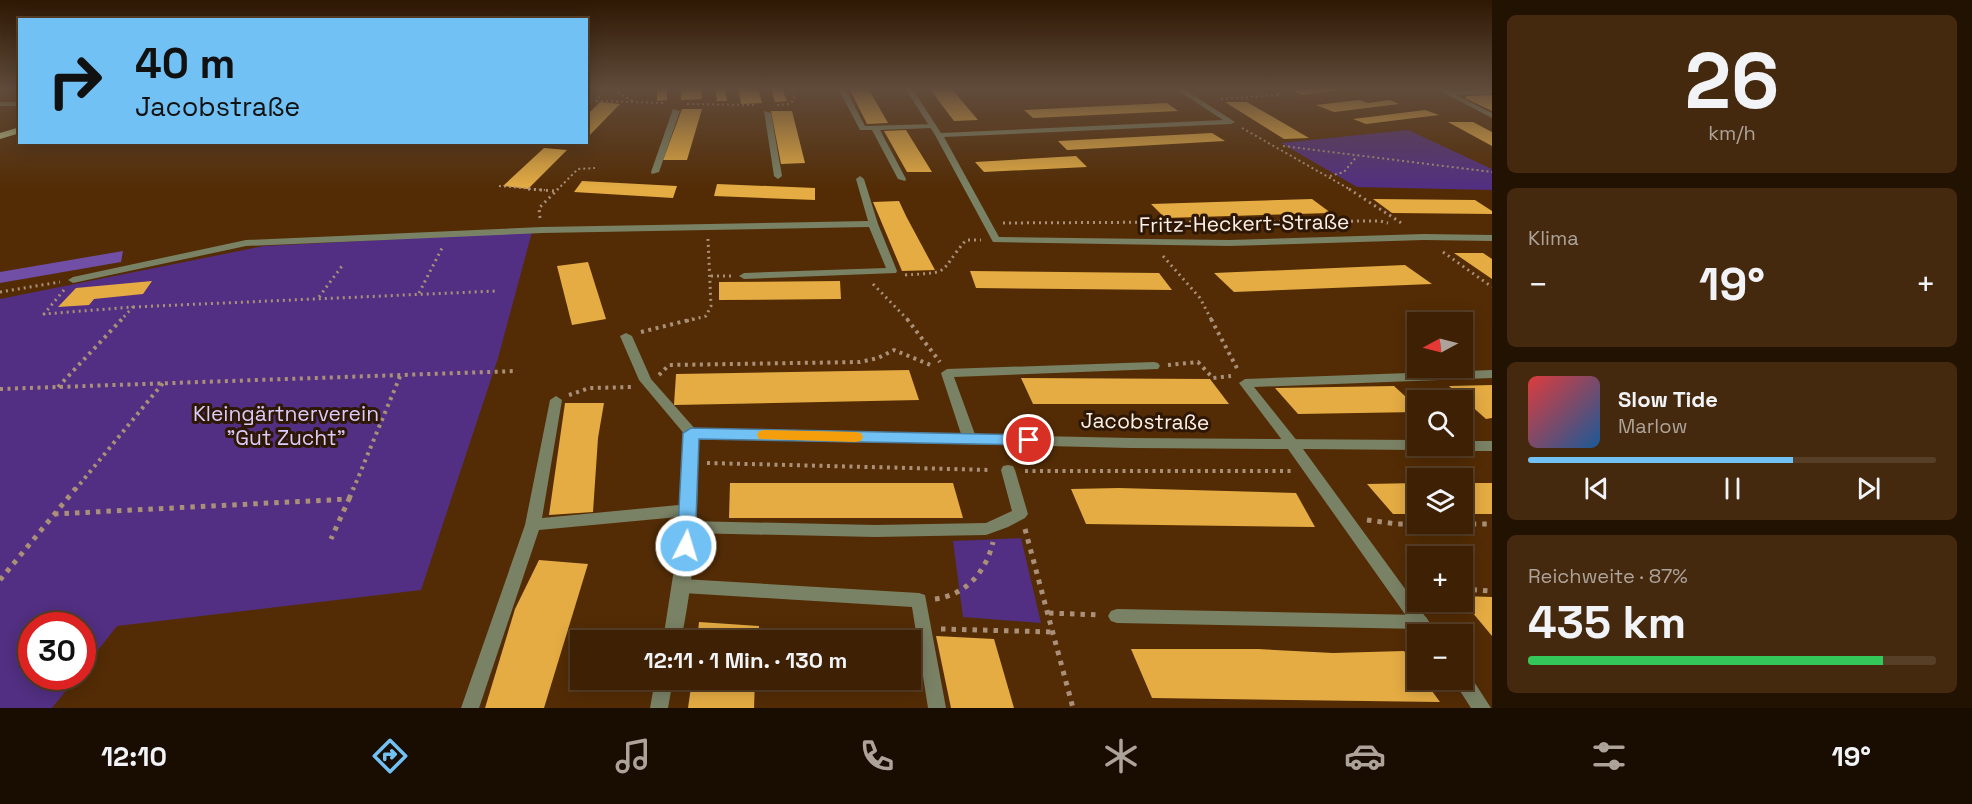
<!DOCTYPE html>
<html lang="de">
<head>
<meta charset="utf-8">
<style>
	:root { --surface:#3e2104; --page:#45290e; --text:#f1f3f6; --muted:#ada39a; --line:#573e26; --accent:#72c1f5 }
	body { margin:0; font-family:"Space Grotesk",sans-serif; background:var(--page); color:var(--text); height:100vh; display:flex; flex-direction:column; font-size:22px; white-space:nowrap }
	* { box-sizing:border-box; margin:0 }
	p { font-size:20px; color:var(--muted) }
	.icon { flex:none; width:33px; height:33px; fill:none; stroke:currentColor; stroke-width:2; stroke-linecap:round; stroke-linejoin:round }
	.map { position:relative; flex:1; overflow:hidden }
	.side { display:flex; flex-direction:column; gap:15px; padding:15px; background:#221202; width:480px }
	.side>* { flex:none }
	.guide { position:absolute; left:18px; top:18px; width:570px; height:126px; border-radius:0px; box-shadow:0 3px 15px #0003,0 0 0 2px var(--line); background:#72c1f5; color:#111; overflow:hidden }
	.needle { width:39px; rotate:263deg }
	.tools { position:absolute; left:1407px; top:312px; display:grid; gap:12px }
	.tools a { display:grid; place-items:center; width:66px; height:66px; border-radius:0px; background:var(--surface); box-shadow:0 3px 15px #0003,0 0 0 2px var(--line); font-size:30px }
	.speed { position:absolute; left:18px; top:612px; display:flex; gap:12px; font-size:30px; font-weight:700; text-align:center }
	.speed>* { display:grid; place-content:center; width:78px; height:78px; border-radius:50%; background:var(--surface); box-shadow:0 3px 15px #0003,0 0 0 2px var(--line); line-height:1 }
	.speed .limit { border:9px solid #d22; background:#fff; color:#111 }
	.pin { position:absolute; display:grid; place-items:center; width:51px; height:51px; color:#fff; margin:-26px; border:3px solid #fff; border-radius:50%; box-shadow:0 2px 6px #0007 }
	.me { position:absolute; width:66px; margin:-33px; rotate:5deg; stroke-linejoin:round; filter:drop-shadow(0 0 4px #0008) }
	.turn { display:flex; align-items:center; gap:21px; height:126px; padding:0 18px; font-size:27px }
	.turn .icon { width:78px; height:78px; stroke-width:2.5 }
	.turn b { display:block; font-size:42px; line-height:51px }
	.big { font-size:45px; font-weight:800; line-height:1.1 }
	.side .tile { flex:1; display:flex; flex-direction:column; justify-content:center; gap:9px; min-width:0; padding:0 21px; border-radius:9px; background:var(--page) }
	.side .dial { align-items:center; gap:0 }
	.dial b { font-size:78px; line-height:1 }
	.song { display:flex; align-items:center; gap:18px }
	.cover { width:72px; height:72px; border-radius:9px; background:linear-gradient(135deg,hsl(0 70% 55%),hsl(210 70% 35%)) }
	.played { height:6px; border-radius:3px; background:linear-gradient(90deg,var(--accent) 65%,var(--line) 65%) }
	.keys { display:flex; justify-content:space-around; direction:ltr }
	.heat { display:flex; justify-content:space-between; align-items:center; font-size:33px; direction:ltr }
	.charge { height:9px; border-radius:4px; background:linear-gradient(90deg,#34c759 87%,var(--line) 0) }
	.trip { position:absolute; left:570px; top:630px; width:351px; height:60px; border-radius:0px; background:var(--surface); box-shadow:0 3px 15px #0003,0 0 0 2px var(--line); font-weight:800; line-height:60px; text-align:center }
	.tabs { display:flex; height:96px; justify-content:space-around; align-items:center; background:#190d02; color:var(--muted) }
	.tabs .icon { width:42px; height:42px }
	.tabs .active { color:var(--accent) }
	.tabs b { font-size:27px; color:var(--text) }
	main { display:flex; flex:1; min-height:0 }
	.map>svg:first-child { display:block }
</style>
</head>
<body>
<main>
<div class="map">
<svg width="1492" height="708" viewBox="0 0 1492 708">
	<rect width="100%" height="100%" fill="#532c05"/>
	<path fill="#5e3204" d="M1276,89H1412L1304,100Z"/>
	<g fill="#522f82">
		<path d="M1408,130L1492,169V190L1357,187L1281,143Z"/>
		<path d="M532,232L498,358L421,590L117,626L83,669L82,626H32V676L77,677L52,708H0V299L264,246Z"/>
		<path d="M1021,538L1041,623L963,617L953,541Z"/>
	</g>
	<path fill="#714fa6" d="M123,251L121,262L0,283V272Z"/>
	<g fill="#e5ac43">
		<path d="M681,88H701L702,99L681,100Z"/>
		<path d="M715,88H725L727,101H717Z"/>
		<path d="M738,88H758L762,103L741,104Z"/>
		<path d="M771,88H782L787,101L775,102Z"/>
		<path d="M849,88H868L888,123L867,124Z"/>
		<path d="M929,88H951L978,120L954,121Z"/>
		<path d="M1314,88H1338V90L1302,95L1294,91Z"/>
		<path d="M667,89V100L657,101V90Z"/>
		<path d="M1492,95V111L1465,98L1466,96Z"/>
		<path d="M1359,100L1368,103L1390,100L1399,104L1334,112L1316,105Z"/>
		<path d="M600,102L620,104L586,139V116Z"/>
		<path d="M1225,102H1247L1309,138L1284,139Z"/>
		<path d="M1167,103L1178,111L1033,118L1024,110Z"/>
		<path d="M682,109H702L687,160H663Z"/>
		<path d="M1425,110L1439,115L1366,124L1353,119Z"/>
		<path d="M771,111H792L805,163L781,164Z"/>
		<path d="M1448,122H1473L1492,132V146Z"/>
		<path d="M906,130L932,172H907L884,131Z"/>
		<path d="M1212,133L1225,141L1067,150L1058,141Z"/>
		<path d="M544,148L567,150L528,189L503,186Z"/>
		<path d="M1076,156L1087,167L984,172L975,162Z"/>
		<path d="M582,181L677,186L673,198L574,192Z"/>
		<path d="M717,184L815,188V200L714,196Z"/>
		<path d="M1312,199L1331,213L1165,218L1151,204Z"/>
		<path d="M1373,199L1475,200L1492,211V214L1392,213Z"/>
		<path d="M899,201L906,216L935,270L902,271L873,202Z"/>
		<path d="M1454,253H1483L1492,259V279Z"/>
		<path d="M588,262L606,319L572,325L557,266Z"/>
		<path d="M1405,265L1432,284L1234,292L1214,273Z"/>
		<path d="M970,271L1159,273L1172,290L976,288Z"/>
		<path d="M152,281L143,294L94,299L89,305L58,307L76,288Z"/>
		<path d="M840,281L841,299L719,300V282Z"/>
		<path d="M909,370L919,400L674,405L676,374Z"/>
		<path d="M1021,378L1210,379L1229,404H1033Z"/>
		<path d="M1492,385V418L1486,419L1449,386Z"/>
		<path d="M1394,386L1418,408V412L1298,414L1275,388Z"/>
		<path d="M565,403H604L598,438L593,512L549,515Z"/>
		<path d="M730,483H953L963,518H729Z"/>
		<path d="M1418,483V514H1393L1367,484Z"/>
		<rect x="1462" y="483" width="30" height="31"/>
		<path d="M1119,488L1296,493L1315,527L1086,524L1071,489Z"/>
		<path d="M539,560L588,564L544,708H485L515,609Z"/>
		<path d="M1462,596L1492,597V636L1462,600Z"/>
		<path d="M699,622L759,626L758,640H697Z"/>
		<path d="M936,636L994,639L1014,708H951Z"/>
		<path d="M1131,649H1258L1333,653L1404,651L1418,670V680H1424L1440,702L1152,698Z"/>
		<path d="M692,680H755L754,708H688Z"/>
	</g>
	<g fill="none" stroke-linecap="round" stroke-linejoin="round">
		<g stroke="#aa9079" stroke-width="2" stroke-dasharray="2 3" stroke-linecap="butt">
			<path d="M609,88L633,101"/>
			<path d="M1221,99L1280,95L1274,90L1281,89"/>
			<path d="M596,101L664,103"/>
			<path d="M596,102L605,88"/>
			<path d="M687,104L754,105"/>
			<path d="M777,105L789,104L794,100L793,88"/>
			<path d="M1242,128L1351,190"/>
			<path d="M1283,146L1492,172"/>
			<path d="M1330,176L1344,172L1357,156"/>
			<path d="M499,186L545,190"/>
			<path d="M557,190L578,169L595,168"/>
		</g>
		<g stroke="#aa9079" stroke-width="3" stroke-dasharray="2 4" stroke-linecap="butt">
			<path d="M528,189L555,191"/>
			<path d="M1349,189L1403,224"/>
			<path d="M540,218L539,208L558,189"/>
			<path d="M1003,223L1380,221L1388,223"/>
			<path d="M1443,252L1492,287"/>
			<path d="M1163,256L1200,298L1212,321"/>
			<path d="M905,275C954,272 937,274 966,240H981"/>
			<path d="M711,276H731"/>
			<path d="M873,284L909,321"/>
			<path d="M64,290L44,314L133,307L120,321"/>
			<path d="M0,292L60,282"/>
			<path d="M419,293L442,248"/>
			<path d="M319,297L342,266"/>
			<path d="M133,307L496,291"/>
			<path d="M687,321L706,316L711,306L708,239"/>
		</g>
		<g stroke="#aa9079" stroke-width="4" stroke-dasharray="3 4.5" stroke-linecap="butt">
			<path d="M907,319L940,362"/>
			<path d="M1211,319L1239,372"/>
			<path d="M641,332L693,319"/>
			<path d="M1168,365L1198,362L1213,378L1231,376"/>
			<path d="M659,375L669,365L860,362L878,358L894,350L933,366"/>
			<path d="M58,387L122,319"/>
			<path d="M0,389L516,371"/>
			<path d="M569,395L589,388L633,387"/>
			<path d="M707,463L991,470"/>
			<path d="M1025,471H1291"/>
			<path d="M75,490L163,383"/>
			<path d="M353,490L401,374"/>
		</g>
		<g stroke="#aa9079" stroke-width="5" stroke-dasharray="4.5 6" stroke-linecap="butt">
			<path d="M349,499L353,488"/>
			<path d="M54,514L349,499L331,539"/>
			<path d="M1367,520L1397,524H1492"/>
			<path d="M1025,529L1073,708"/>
			<path d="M0,580L76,488"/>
			<path d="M1462,589L1492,591"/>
			<path d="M935,599C966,595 986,572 993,542"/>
			<path d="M1049,613L1101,615"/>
			<path d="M941,629L1054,632"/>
		</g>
		<g fill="#7a8265" fill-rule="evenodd">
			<path d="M838,88H845L865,126L935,124L936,126L932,128L880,130L906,179L905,181L898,179L872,130H860Z"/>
			<rect x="0" y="102" width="20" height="4"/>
			<path d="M673,109L680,111L659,172L652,174L651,172Z"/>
			<path d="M764,111L771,113L782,176L778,179L774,176Z"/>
			<path d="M860,176L864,179L878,224L897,271L896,273L744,279L739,276L744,273L886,268L869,227L542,233L246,246L73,283L68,280L73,277L246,240L542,227L868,221L856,179Z"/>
			<path d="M626,333L632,336L651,379L696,430L698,433L696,436H686L639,380L620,336Z"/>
			<path d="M1154,362L1158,363L1160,366L1158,369L954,377L977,440L975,443H965L963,440L941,373L947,369Z"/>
			<path d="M1492,370V378L1254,387L1298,442L1300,445L1298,448H1288L1239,383L1245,379Z"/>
			<path d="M556,396L562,400L542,518L689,504L694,506L697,510L694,514L689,516L539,530L479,708H461L525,525L550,400Z"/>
			<path d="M1008,465L1013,466L1015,470L1028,514L1025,518L1008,527L986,535L875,537L688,533L683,531L680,527L683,523L688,521L875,525L986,523L1012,511L1001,470L1003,466Z"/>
			<path d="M683,579L919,593L925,595L946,708H928L912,607L683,593L677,591L675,586L677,581Z"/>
			<path d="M1117,609L1420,615L1426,617L1429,622L1426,627L1420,629L1117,623L1111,621L1108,616L1111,611Z"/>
		</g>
		<g fill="#7a8265" fill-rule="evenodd">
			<path d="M905,88H912L941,133L1223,120L1174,88H1182L1235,122L1231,124L944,137L999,237L1229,240L1424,234L1492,235V241L1424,240L1229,246L993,242L935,135Z"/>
			<path d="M1435,88H1444L1449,91L1492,90V94L1456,95L1492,113V118Z"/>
			<path d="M691,428L1131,438L1418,440V446H1462V441H1492V451H1431L1426,449L1424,446L1418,450L1303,449L1438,634H1419L1288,449L1131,448L698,438C699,506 695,574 681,640H663L679,537L684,433L686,430Z"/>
			<path d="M1462,672L1469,674L1491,708H1471L1453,680H1462Z"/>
			<path d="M655,680H673L668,708H650Z"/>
		</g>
		<path fill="#bdcb91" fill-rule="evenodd" d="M20,127V133L0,139V133Z"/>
	</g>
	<linearGradient id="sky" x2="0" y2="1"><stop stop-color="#2e1803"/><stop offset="0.47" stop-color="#604b3b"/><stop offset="1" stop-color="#604b3b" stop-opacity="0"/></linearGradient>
	<rect width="1492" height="188" fill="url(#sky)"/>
	<path fill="#72c1f5" stroke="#4a7d9f" stroke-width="1.5" d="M691,428L1029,435L1035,436L1037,440L1035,444L1029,445L699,439L695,546L693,551L686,554L680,551L677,546L683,433Z"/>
	<path fill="#f59e0b" d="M765,430L855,432L861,433L863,437L861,441L855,442L759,439L757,435L759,431Z"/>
	<g text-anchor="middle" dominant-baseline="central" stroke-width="6" stroke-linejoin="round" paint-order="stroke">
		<g font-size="21" fill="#fdf0e7" stroke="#2e1805">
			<text transform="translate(1244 223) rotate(-1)">Fritz-Heckert-Straße</text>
			<text transform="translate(1145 421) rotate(1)">Jacobstraße</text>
		</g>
		<g font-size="21" fill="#dbccfb" stroke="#2e1805">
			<text x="286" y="413">Kleingärtnerverein<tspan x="286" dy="24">"Gut Zucht"</tspan></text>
		</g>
	</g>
</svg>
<div class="tools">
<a><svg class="needle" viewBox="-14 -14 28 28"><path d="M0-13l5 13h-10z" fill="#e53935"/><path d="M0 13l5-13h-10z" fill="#ada39a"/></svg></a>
<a><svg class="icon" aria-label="search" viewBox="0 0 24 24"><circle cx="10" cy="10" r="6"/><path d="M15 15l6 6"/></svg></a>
<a><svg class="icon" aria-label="layers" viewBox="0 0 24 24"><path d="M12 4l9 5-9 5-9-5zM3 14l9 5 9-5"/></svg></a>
<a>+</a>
<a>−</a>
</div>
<div class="speed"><div class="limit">30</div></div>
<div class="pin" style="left:1029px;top:440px;background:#d93025"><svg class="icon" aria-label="arrive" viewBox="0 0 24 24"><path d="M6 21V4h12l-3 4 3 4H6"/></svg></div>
<svg class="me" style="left:686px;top:546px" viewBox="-20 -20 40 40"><circle r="17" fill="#72c1f5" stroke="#fff" stroke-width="3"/><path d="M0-11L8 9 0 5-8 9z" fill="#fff"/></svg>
<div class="trip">12:11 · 1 Min. · 130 m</div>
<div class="guide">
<div class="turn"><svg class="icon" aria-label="right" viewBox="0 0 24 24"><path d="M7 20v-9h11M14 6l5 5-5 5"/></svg><div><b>40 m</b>Jacobstraße</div></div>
</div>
</div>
<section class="side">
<div class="tile dial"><b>26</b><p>km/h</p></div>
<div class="tile"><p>Klima</p>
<div class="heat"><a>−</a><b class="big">19°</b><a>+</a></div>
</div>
<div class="tile">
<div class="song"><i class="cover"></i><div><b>Slow Tide</b><p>Marlow</p></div></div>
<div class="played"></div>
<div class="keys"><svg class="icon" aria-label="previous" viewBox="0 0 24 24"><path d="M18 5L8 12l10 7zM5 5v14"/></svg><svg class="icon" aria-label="pause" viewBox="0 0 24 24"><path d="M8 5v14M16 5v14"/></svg><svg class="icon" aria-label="next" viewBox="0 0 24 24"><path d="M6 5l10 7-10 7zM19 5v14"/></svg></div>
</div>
<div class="tile"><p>Reichweite · 87%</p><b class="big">435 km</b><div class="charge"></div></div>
</section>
</main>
<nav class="tabs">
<b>12:10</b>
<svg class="icon active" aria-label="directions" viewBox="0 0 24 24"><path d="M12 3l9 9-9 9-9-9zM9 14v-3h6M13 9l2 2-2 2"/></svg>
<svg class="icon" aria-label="music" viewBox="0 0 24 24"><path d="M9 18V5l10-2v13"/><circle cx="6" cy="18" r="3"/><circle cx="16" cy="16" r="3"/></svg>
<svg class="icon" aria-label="phone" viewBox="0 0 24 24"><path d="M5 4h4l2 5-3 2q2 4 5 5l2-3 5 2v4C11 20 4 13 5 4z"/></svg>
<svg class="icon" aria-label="climate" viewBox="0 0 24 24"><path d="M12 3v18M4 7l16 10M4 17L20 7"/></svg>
<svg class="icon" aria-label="car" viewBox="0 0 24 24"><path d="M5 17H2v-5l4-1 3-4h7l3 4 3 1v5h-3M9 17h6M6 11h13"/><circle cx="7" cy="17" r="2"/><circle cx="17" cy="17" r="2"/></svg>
<svg class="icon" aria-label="filters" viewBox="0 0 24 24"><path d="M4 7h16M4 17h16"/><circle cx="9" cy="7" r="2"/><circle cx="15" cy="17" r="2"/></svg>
<b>19°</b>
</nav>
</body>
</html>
